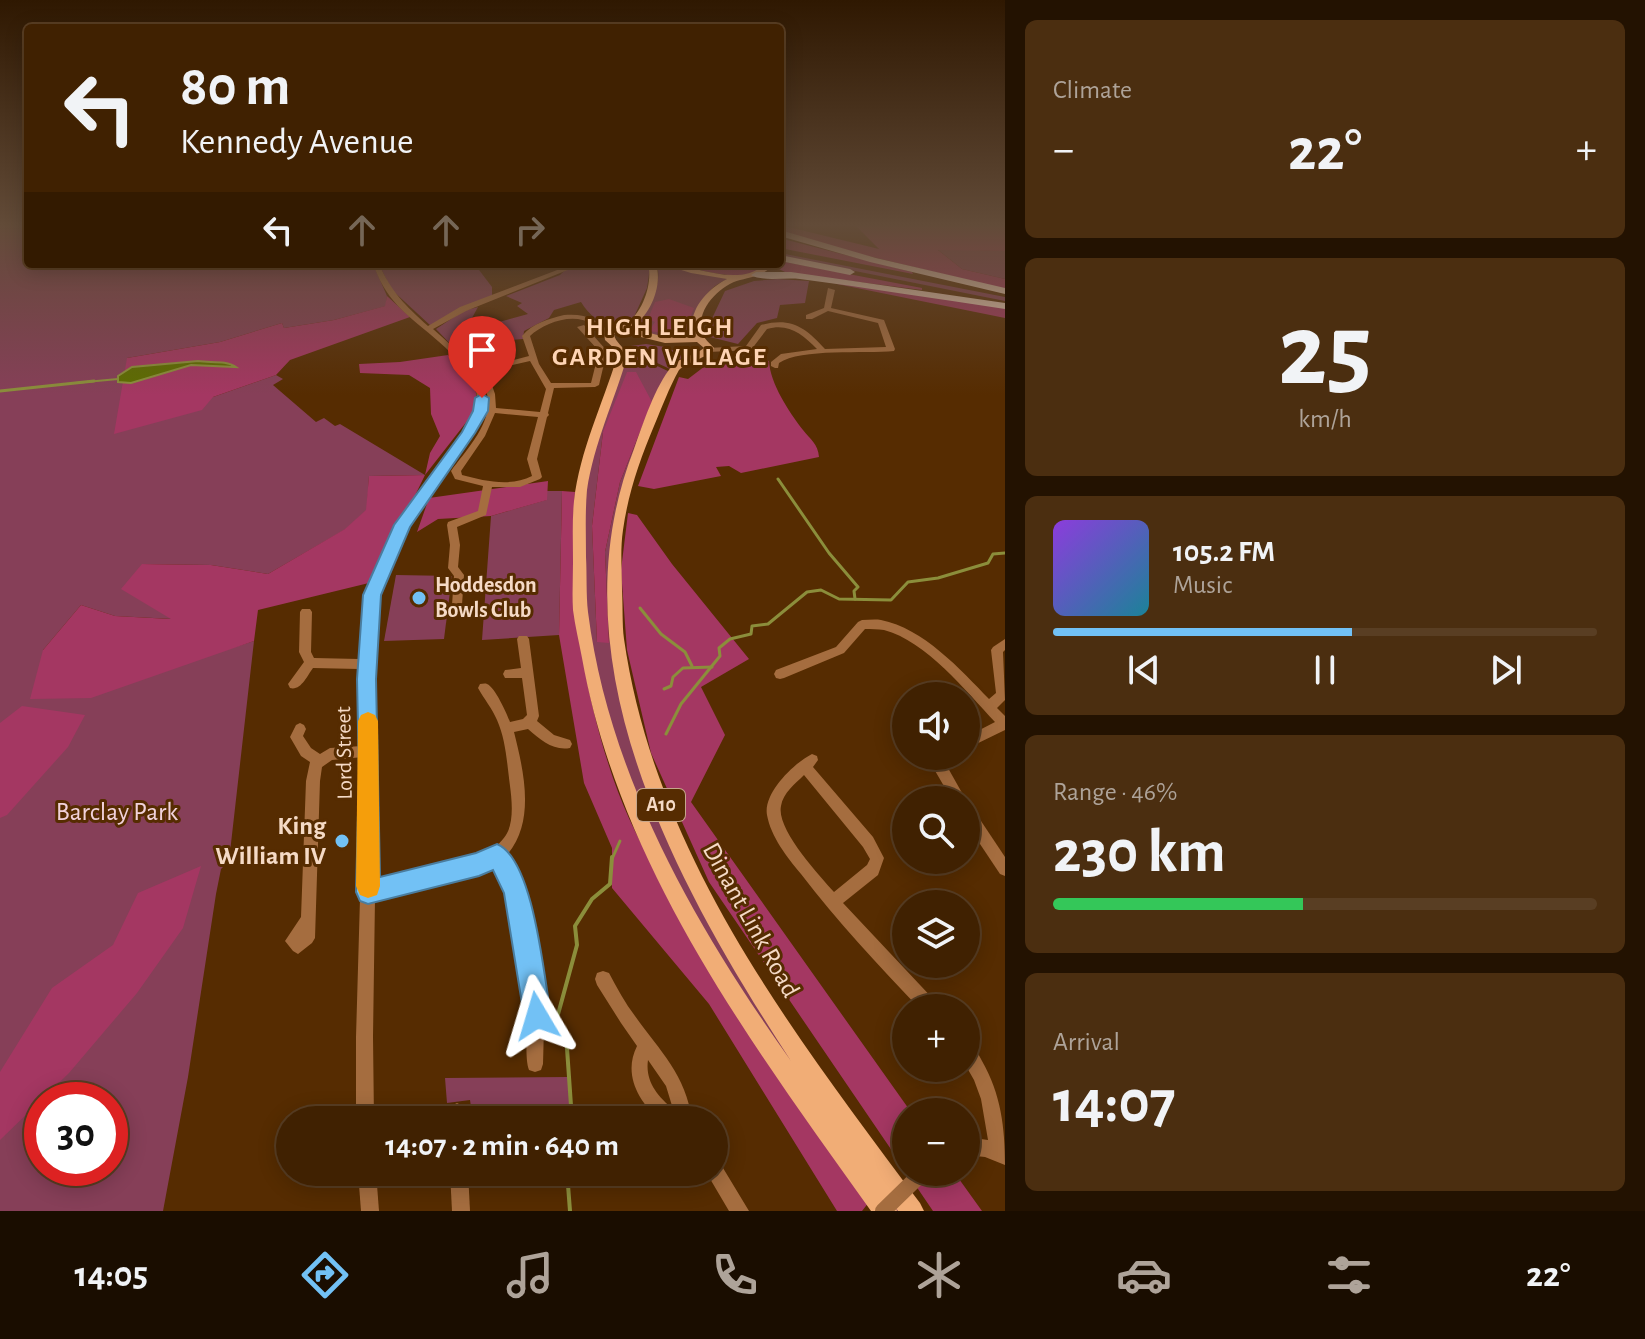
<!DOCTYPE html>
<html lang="en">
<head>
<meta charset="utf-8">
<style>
	:root { --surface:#402101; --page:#4b2e10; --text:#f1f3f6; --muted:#aea399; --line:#593e23; --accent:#72c1f5 }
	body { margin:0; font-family:"Alegreya Sans",sans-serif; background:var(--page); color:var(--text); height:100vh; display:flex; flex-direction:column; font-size:30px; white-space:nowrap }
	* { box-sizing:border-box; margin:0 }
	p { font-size:26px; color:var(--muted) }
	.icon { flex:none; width:44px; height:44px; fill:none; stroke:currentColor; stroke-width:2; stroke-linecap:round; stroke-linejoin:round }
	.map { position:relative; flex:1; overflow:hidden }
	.panel { display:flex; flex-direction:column; gap:20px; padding:20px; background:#231201; width:640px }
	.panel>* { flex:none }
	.banner { position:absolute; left:24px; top:24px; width:760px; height:244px; border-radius:8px; box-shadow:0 4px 20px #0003,0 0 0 2px var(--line); background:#402101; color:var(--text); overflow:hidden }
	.controls { position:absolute; left:892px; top:682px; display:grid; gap:16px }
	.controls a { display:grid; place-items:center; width:88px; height:88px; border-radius:50%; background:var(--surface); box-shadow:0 4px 20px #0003,0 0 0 2px var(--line); font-size:40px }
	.speed { position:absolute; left:24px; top:1082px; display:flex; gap:16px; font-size:40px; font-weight:700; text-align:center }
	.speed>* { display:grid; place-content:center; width:104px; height:104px; border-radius:50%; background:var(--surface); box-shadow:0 4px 20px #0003,0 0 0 2px var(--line); line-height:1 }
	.speed .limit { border:12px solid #d22; background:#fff; color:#111 }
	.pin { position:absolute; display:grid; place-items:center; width:68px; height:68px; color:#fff; margin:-82px -34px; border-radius:50% 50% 50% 0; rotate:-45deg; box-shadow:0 0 8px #0007 }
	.pin .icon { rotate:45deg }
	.me { position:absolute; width:88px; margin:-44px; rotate:353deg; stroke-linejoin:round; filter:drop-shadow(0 0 6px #0008) }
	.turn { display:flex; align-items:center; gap:28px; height:168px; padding:0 24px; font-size:36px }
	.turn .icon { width:104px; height:104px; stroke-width:2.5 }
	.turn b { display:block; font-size:56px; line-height:68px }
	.lanes { display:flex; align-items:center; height:76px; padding:0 24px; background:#0003; justify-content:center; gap:40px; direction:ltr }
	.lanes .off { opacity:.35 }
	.big { font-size:60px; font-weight:700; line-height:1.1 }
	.panel .card { flex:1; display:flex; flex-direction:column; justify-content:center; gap:12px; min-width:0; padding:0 28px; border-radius:12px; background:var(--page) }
	.panel .dial { align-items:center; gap:0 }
	.dial b { font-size:104px; line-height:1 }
	.song { display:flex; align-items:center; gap:24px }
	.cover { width:96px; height:96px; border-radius:12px; background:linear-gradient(135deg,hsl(270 70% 55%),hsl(190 70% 35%)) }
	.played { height:8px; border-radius:4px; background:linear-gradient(90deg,var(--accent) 55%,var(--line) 55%) }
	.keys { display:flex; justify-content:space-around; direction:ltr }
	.heat { display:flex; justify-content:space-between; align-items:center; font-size:44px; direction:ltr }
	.charge { height:12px; border-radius:6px; background:linear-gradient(90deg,#34c759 46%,var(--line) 0) }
	.trip { position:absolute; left:276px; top:1106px; width:452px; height:80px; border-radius:40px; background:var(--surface); box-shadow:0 4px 20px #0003,0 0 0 2px var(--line); font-weight:700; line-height:80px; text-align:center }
	.menu { display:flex; height:128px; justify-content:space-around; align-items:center; background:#1a0d00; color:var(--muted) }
	.menu .icon { width:56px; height:56px }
	.menu .current { color:var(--accent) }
	.menu b { font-size:36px; color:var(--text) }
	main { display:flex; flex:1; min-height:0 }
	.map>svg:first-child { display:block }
</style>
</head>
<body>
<main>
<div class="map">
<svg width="1005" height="1211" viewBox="0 0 1005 1211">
	<rect width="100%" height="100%" fill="#562c01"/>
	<g fill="#863f58" fill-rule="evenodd">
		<path d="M0,225H28V264H373L387,296L386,306L334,320L284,328L282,323L220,342L127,358L213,397L276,375L283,379L273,385L316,422L324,418L335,426L340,424L425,475L369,476L367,510L346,529L268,574L211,565L142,564L173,619L115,616L81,605L43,650L222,651L254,641L229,861L221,869L216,894L188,1077L163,1211H0ZM42,1100H110V1168H42Z"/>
		<path d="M937,249L1005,251V279L962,269Z"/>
		<path d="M780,253L1005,297V301L780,256Z"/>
		<path d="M379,264H480L476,266L492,287V296L431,326L391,289Z"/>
		<path d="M566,264H647L650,267L647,288L634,317C612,331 594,323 581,302L554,310L549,318L524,331L523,339L477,343L481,327L528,314L517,306L522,303L506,296L560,275L567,268Z"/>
		<path d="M656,264L728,279C697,291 706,312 690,322L693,336L671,339L631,328C646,319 665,280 656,264Z"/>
		<path d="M777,279L809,281L805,303L780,305L777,318L757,323L738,344L710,337L707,329L725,291L754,281Z"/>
		<path d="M478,307L455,349L436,329L463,311Z"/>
		<path d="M646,344L665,347L687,356L673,362L670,369L623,347Z"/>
		<path d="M625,351L670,372L640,436L620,493L609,569V617L665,829L902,1211H894C748,1008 553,753 587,487C592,444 611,401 625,360ZM652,402L620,482L605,552L609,642H597L592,526L603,432Z"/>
		<path d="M547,491H562L559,635L482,640L491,516L546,500Z"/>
		<path d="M396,575L452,576L444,639L384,641Z"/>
		<path d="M568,1077L572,1120H473L470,1100L447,1103L445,1078Z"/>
	</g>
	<g fill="#a43762">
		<path d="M780,225L879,249L855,225H1005V251L938,250L962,269L1005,279V289L810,242L780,231Z"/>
		<path d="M783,239L912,272L913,274L780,248Z"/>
		<path d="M780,261L922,288V290L787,273L775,267Z"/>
		<path d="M676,264H766C746,287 701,269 676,264Z"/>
		<path d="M832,283L897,290L1005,307V318Z"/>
		<path d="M387,296L410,317L290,360L276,375L213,397L202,410L114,434L127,358L220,342L282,323L284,328L334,320L385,306Z"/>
		<path d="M669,299L694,308L684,333L670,334L649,331L655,322L648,319L655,302Z"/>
		<path d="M467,325L481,327L473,360L476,367L471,369L455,349Z"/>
		<path d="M448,355C464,373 483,386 475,411L425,475L373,582L258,610L254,641L91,698L30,699L43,650L81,605L115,616L171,619L121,589L142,564L211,565L268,574L345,529L366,510L369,476L425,475L430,453L440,436L431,414L430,388L409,375L360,373L359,364L400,362Z"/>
		<path d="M759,359L769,361C770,383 789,412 803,430C810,439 818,444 819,457L741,473L729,466L716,467L721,476L654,489L638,486L679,377L688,379L709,363Z"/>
		<path d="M627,372H636L652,402L620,482L605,552L609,643L597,642L592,526L603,432Z"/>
		<path d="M548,481L547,500L491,516L438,519L417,532L429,498Z"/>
		<path d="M562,491L575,492C568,589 582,686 613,778C638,851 683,915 724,979C773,1053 821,1128 869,1202L862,1211H837L709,1004L612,888V848L584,783L559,635Z"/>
		<path d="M628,513L637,515L672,564L749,659L701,687L725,735L691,802L911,1112H906V1172H954L982,1211H933L709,882L651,753L627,650L621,570Z"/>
		<path d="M22,706L85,715L68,747L7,815L0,818V723Z"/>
		<path d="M201,866L183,928L137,993L69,1073L0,1140V1072L52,988L113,945L138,893Z"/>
	</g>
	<path fill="#5d6d00" stroke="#8b8e3b" stroke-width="2" d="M198,361C210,363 226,360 236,367L191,365L131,383L118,382V376L132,367Z"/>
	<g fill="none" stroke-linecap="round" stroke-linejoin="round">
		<path stroke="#8b8e3b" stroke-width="2" d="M75,383L118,379"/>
		<g stroke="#8b8e3b" stroke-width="3">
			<path d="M0,391L94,381"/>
			<path d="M778,479L829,553L858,587L854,591L855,599"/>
			<path d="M640,608L661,634L685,652L692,666"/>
			<path d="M664,689L671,686L673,677L683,668L712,667"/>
			<path d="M666,734L681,704L720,656L719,648L730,639L751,634L752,626L768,624L807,592L821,590L839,599L891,600L908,582L938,578L988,563L993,554L1005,553"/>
			<path d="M612,859L620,841"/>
		</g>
		<g stroke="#8b8e3b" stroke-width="4">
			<path d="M572,1120L566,1034L557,1018L577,945L575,926L592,899L610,884L612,857"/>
			<path d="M567,1172L570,1211"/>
		</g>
		<g fill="#a56d3f" fill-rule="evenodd">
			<path d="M373,264H379C392,293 405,305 428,326L460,307L573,264L580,265L466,311L433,329C452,346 487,374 486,402C485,435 432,486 414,515C384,559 372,608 371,660L373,664C366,684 375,740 376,764C378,803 376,843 375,883C409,875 487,866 506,835C514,822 512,801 510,786C507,764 506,740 497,720C492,708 484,699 478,688L480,684C482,684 485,683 487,684C495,687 507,714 510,722L523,719L527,715L522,678H505L503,674L505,670L521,668L517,639L519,636H527L529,639L539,716L537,721L554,735L570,740L572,744L570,748C553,751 541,740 528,729L514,732C524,772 536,823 506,856L513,869L521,891L540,981L544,1027L543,1064L541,1070L535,1072L529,1070C524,1057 528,1024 527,1008C524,969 515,929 507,891L502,878L494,863C457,883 415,889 375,898L373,1037L374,1120H356V1037L362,829L363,757L332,760L322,767L320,781L315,938L312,943L298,954L293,951L285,941L301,917L306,781L310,762L301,756L290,737L296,725L300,723L304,725L306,729L303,736L311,748L320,754L330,748L362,746L359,669L313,668C307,676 301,691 290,688L288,684L304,662L299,652L300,612L302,609H310L312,612L311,652L314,658L359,659C361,622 367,586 383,552C392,533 402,516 414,499C435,472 490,421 474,385C461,353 421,330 398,306C386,293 379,280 373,264Z"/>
			<path d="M828,288L835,290L831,308L884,320L895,349L894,351C865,354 801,348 779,363L778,368H775L771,366V362L781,354L817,349C802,334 789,323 767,329L751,350L708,352L704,350L708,348L746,346L761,325C791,317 805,327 825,349L886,347L878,323L828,311L812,319H806V315L824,308Z"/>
			<path d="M564,315C586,313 599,320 613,336L606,338C602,333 598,327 592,324C573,312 544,323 530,336L539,364L551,383H591L599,351L577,327L584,325L607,351L599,385L595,387L554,388L548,413L549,415L547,417L537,459L542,477L540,479L520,487H492L486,515L457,527L460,545L458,567L464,575L462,605L461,608H453L452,605L454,576L448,568L450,545L447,525L448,522L478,511L483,486L455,479L451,471C466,450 494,422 487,394C485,385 480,379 479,369L529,356L522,336C533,323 548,319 564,315ZM530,361L546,389L540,412L496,408L495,394L487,371ZM495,413L538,417L527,459L532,476C511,487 484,481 462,475L461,471L485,436Z"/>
			<path d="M862,620C868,620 875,619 881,620C923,628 961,670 989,699L996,693L991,650L993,647L1005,639V650L1003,652L1005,700L997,708L1005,716V730L966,749V737L995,722C966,691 926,641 884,630C878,629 871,629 865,629L844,653L784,678L780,679L776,678L774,674L776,670L836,647L858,622Z"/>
			<path d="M812,754L817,756L818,760L813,767L873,837L884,858L878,875L843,903L936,1002L938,1008H919C878,965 837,921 801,874C787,857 771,837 767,815C763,793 794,763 812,754ZM804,775L863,847L870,859L867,865L834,892C819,875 776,829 781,806C783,793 795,784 804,775Z"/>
			<path d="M940,756H953L948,768L966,800H952L934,769Z"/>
			<path d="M966,804L971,806L1005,857V876L1000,874L966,823Z"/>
			<path d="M603,971L609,973C617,988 625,1003 635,1016C660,1051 686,1075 692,1120H659C638,1100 623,1074 637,1046L621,1023L597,985L595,979L597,973ZM648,1060L666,1086L673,1109C657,1096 645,1081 648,1060Z"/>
			<path d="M966,1043C974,1046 978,1053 982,1061C1001,1094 1005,1128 1005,1165L985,1157L966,1155V1137L988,1140L981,1099L974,1080L966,1066Z"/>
			<path d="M457,1103L463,1106L466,1112V1120H448V1112L451,1106Z"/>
			<path d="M714,1160L720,1163L749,1211H729L706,1172H714Z"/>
			<path d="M358,1172H376L379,1211H361Z"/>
			<path d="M450,1172H468L470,1211H452Z"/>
		</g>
		<path fill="#f1ad76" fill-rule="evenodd" d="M648,264H656C663,286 650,316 631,328L665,337L694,336C686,312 706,290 727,279L691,273L662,264C694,264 738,289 765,264H774C763,276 755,276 740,280C720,285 695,310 702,333C704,339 710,343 714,348C705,360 690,360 679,370C669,388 662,407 654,426C640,459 628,494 623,530C620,550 622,571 622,591C623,607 622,624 624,639C655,855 793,1033 920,1203L924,1211H898L896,1208L897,1211H871C751,1043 619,866 582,658C579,642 575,626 573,610C572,594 573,578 573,562C573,542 572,521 574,501C580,450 602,406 617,357L615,349L605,340L604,333C611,328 620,327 627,323C643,312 653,282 648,264ZM621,332L665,343L697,342L704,348C694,356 680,357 672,366C655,386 643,424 634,449C551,661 677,886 791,1061C696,927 609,777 588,612C586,594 587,575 586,557C586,535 585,513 587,490C594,443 614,402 627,357C624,345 615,343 614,334Z"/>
		<g fill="#edd1bc" fill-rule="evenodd">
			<path d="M780,230L876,258L1005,288V294L870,262L780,236Z"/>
			<path d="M780,255L850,269L855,272L850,275L780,261Z"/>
			<path d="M791,272L1005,303V309C937,299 869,288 800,279C785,277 763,282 751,275L756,272Z"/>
		</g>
		<path stroke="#a56d3f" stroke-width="16" d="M883,1211L921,1174"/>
	</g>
	<linearGradient id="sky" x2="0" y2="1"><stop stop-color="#2f1801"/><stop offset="0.57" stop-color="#624b38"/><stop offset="1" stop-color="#624b38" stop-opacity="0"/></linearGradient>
	<rect width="1005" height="395" fill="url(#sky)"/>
	<path fill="#72c1f5" stroke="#4a7d9f" stroke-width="2" d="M482,394L489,398L488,411L475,433L410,527L381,595L376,679L380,877L476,853L497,844C534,859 544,978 551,1016L547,1025L537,1029L528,1025L524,1016L504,893L493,870L479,876L368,904L360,901L356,892L359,775L357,679L363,595L394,525L462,432L473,411L475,398Z"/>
	<path fill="#f59e0b" d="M368,712L375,715L378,721L380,886L377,895L368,898L360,895L356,886L358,721L361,715Z"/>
	<g fill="#72c1f5" stroke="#562c01" stroke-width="3">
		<circle cx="419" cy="598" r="8"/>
		<circle cx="342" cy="841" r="8"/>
	</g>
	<g text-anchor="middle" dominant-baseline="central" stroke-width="6" stroke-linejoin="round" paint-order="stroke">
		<rect fill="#562c01" stroke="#c5a68b" stroke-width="2" x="637" y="789" width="48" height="32" rx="6"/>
		<g font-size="20" font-weight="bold" fill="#f5dac6">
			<text x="661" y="805">A10</text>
		</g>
		<g font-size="22" font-weight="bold" fill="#f5dac6" stroke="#562c01" text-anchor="start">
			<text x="435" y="585">Hoddesdon<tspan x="435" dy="25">Bowls Club</tspan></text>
		</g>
		<g font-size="22" fill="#f5dac6" stroke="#562c01">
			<text transform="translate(344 753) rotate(-91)">Lord Street</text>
		</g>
		<g font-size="26" font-weight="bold" letter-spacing="2" fill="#fed4b4" stroke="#562c01">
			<text x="660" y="327">HIGH LEIGH<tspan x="660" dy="30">GARDEN VILLAGE</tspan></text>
		</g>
		<g font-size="26" fill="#f1d2db" stroke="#562c01">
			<text x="117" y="812">Barclay Park</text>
		</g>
		<g font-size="26" font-weight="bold" fill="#f5dac6" stroke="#562c01" text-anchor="end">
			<text x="326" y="826">King<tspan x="326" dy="30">William IV</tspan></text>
		</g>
		<g font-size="26" fill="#f5dac6" stroke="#562c01">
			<text transform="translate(751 920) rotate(61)">Dinant Link Road</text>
		</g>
	</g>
</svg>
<div class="controls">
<a><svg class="icon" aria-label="sound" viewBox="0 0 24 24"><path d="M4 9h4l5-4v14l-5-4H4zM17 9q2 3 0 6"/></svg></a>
<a><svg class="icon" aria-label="search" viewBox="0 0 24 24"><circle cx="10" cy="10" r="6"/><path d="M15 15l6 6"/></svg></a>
<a><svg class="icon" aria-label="layers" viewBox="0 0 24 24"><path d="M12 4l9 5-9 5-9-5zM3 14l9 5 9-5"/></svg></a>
<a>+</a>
<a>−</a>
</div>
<div class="speed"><div class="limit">30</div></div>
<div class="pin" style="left:482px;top:398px;background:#d93025"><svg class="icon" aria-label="arrive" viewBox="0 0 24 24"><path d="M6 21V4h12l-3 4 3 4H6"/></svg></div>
<svg class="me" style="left:537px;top:1016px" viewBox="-20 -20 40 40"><path d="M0-17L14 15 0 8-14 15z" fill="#72c1f5" stroke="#fff" stroke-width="4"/></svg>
<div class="trip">14:07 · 2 min · 640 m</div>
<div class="banner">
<div class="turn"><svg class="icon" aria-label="left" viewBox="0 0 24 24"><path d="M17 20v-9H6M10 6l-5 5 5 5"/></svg><div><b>80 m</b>Kennedy Avenue</div></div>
<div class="lanes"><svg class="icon" aria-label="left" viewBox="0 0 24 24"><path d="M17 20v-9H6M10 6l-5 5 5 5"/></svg><svg class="icon off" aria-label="ahead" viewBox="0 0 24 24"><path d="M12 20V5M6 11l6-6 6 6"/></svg><svg class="icon off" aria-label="ahead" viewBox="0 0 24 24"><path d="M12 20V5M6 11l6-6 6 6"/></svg><svg class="icon off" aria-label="right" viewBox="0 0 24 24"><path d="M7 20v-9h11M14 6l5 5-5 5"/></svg></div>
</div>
</div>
<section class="panel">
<div class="card"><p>Climate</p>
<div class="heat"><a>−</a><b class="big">22°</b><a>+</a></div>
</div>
<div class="card dial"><b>25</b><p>km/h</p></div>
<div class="card">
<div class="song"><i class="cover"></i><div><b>105.2 FM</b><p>Music</p></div></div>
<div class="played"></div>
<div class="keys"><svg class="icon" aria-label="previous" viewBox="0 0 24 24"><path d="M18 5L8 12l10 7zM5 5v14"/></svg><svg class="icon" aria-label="pause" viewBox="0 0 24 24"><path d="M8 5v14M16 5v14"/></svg><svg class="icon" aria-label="next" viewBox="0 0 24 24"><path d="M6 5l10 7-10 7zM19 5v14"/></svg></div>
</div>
<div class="card"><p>Range · 46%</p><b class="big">230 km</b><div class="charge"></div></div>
<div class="card"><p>Arrival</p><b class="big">14:07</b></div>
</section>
</main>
<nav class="menu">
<b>14:05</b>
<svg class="icon current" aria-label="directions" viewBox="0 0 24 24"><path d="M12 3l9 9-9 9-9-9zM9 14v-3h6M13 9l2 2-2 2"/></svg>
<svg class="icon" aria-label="music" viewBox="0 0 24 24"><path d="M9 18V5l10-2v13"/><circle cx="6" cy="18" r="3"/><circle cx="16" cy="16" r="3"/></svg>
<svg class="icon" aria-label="phone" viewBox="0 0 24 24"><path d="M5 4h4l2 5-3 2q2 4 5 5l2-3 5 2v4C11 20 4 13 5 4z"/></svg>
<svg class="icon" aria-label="climate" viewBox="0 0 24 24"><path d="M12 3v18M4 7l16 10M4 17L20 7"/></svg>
<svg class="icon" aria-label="car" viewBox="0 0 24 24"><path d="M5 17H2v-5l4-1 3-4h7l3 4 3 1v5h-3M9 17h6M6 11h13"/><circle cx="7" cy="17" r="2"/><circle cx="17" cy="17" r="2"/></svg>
<svg class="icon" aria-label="filters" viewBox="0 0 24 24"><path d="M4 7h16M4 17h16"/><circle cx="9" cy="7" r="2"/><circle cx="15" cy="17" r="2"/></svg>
<b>22°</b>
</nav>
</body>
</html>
